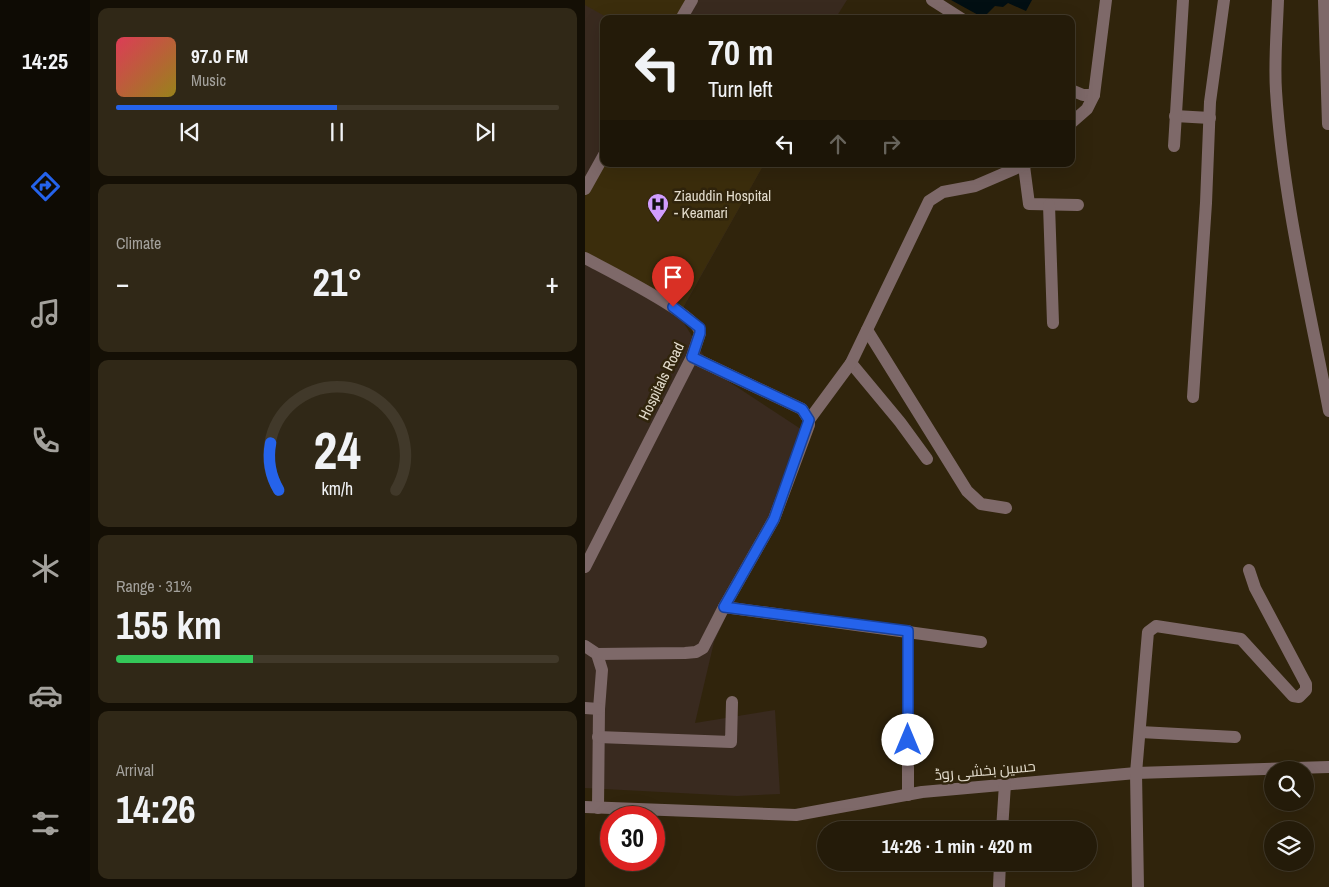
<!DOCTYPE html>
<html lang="en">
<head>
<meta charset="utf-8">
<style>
	:root { --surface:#241b09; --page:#302817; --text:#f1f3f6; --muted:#a3a19c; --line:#41392a; --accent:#2563eb }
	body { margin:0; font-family:"Archivo Narrow",Cairo,sans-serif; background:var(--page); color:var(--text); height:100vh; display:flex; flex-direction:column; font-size:19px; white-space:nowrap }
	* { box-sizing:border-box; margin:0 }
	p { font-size:16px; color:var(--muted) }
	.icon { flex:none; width:28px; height:28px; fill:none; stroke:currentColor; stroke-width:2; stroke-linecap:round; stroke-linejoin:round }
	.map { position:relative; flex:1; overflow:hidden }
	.side { display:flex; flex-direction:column; gap:8px; padding:8px; background:#140f05; width:495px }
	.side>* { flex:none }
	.top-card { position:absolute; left:15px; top:15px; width:475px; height:152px; border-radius:10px; box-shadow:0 5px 20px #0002,0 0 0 1px var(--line); background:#241b09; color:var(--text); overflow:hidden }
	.fabs { position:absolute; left:679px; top:761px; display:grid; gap:10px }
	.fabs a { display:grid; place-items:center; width:50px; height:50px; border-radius:50%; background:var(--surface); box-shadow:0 5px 20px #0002,0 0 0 1px var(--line); font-size:25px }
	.speed { position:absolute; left:15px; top:806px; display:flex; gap:10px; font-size:25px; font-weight:700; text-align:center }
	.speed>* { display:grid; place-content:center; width:65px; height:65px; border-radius:50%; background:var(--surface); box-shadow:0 5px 20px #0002,0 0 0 1px var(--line); line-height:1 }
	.speed .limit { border:8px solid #d22; background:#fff; color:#111 }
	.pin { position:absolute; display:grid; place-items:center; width:42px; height:42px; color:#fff; margin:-51px -21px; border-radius:50% 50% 50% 0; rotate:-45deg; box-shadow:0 0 5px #0007 }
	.pin .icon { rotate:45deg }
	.me { position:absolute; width:55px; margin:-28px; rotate:0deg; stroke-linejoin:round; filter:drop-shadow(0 0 4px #0008) }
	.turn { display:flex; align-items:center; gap:18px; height:105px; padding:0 25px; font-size:22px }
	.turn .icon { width:65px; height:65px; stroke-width:2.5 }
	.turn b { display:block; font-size:35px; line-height:42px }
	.lanes { display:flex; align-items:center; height:48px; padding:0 25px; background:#0003; justify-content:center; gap:25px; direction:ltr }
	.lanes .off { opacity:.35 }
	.big { font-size:38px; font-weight:800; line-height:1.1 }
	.side .widget { flex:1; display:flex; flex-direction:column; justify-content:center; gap:8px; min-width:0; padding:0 18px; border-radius:10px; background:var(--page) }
	.side .dial { align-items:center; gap:0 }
	.dial svg { height:130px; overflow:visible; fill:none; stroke:var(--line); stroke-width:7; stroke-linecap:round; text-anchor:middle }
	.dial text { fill:var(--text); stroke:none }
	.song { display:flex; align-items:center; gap:15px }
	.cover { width:60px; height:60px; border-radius:8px; background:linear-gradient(135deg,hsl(350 70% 55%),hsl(50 70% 35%)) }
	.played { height:5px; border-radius:2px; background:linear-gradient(90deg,var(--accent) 50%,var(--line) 50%) }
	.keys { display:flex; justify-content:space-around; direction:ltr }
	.heat { display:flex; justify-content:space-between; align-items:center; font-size:28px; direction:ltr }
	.charge { height:8px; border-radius:4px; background:linear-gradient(90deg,#34c759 31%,var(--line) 0) }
	.trip { position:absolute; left:232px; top:821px; width:280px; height:50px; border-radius:25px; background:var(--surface); box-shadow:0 5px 20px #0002,0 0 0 1px var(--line); font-weight:800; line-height:50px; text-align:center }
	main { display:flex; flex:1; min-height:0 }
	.tabs { display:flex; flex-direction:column; width:90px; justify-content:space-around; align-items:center; background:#0e0b04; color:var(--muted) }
	.tabs .icon { width:35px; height:35px }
	.tabs .selected { color:var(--accent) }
	.tabs b { font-size:22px; color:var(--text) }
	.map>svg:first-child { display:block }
</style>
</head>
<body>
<main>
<nav class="tabs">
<b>14:25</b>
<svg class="icon selected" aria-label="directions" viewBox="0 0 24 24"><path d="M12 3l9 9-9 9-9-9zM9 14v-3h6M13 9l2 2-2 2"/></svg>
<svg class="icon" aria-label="music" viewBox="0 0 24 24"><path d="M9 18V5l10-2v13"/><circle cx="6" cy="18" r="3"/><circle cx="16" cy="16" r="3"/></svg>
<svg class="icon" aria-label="phone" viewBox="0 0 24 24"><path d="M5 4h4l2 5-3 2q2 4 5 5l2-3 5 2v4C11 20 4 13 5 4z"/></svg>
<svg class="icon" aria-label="climate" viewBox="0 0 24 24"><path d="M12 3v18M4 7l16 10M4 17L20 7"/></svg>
<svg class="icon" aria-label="car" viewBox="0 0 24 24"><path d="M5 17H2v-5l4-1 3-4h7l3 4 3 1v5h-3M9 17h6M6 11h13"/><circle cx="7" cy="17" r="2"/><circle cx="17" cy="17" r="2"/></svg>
<svg class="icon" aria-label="filters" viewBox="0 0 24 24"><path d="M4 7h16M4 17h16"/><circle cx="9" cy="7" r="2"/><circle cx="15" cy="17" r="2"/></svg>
</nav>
<section class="side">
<div class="widget">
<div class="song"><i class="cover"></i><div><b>97.0 FM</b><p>Music</p></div></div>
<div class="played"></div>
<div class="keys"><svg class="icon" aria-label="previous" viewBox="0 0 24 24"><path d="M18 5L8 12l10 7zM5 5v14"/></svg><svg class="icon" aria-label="pause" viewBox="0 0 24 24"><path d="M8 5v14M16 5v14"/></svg><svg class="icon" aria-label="next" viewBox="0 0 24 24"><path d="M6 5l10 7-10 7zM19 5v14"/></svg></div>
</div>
<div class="widget"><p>Climate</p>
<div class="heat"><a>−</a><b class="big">21°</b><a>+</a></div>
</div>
<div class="widget dial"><svg viewBox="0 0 100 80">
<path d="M14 69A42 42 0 1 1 86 69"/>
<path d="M14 69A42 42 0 0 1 9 40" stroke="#2563eb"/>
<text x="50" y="56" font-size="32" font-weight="700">24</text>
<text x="50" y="72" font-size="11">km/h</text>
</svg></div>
<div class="widget"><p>Range · 31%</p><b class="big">155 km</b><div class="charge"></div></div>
<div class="widget"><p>Arrival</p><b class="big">14:26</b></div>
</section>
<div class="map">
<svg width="744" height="887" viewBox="0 0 744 887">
	<rect width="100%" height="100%" fill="#30240c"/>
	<path fill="#392a1f" d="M0,0H262L250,19H19V164H179L94,315L129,372L225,435L129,642L110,723L190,710L195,794L152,796L0,788Z"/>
	<g fill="#3b2d0c">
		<path d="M0,0H107L96,19H25L0,5Z"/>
		<path d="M19,164H179L94,314L0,258V189Z"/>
	</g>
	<path fill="#020f13" d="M366,0H447L441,11L423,3L418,7L410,6L402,14L395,16Z"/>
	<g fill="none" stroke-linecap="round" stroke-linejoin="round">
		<g stroke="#7e6969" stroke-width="12">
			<path d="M347,0L377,19"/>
			<path d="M693,0C692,30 689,61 691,91C698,199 724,305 744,411"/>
			<path d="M739,0L743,124"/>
			<path d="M96,19L107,0"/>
			<path d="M486,90L498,95H509"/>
			<path d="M590,116L625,118"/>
			<path d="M486,123L502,109L509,95L521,0"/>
			<path d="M589,146L598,0"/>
			<path d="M439,166L444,204L493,205"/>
			<path d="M0,189L19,155"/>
			<path d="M464,205L468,323"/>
			<path d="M0,258C20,269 113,315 115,333L107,357L0,567"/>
			<path d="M282,330L382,491L396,504L421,508"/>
			<path d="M266,363L315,422L342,459"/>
			<path d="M608,397L621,203L625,102L639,0"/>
			<path d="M224,420L266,363L344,201L358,192L390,186L441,164"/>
			<path d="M139,607L396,642"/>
			<path d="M323,631V795"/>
			<path d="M0,646L12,654L17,670L14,709L13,808"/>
			<path d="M12,654L100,653L111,652L118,648L139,607L189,519L224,425V420L217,409L107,357"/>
			<path d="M0,708L14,709"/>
			<path d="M555,732L650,737"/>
			<path d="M13,737L146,742L147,702"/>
			<path d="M0,807L211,815L337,792L371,789L551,773L744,767"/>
			<path d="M417,830L420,784"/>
			<path d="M414,887L415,862"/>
			<path d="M553,887L551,773L563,632L571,626L656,639L708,696L714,697L721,690V684L670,588L664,570"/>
		</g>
	</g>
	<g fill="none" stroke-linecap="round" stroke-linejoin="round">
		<g stroke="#184099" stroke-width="12">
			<path id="route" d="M88,307L115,328V333L107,357L217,409L224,420L189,519L139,607L323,631V740"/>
		</g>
		<use href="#route" stroke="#2563eb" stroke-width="9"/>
	</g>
	<defs>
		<g id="hospital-pin" transform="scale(1.125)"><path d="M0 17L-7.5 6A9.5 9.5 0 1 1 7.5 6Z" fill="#d19dfe" stroke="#30240c"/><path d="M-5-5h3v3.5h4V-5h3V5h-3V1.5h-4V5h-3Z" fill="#111"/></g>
	</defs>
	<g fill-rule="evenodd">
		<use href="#hospital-pin" x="73" y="204"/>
	</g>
	<g text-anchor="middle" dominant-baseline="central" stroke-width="5" stroke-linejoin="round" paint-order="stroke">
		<g font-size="15" fill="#e3dccd" stroke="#30240c" text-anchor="start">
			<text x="89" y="195">Ziauddin Hospital<tspan x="89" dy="17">- Keamari</tspan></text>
		</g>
		<g font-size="15" fill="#e3dccd" stroke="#30240c">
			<text transform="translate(76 381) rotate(-64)">Hospitals Road</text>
			<text transform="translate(400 770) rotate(-5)">حسین بخشی روڈ</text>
		</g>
	</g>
</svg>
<div class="fabs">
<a><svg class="icon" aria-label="search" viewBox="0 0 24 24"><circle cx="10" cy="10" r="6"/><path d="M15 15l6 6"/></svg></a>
<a><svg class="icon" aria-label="layers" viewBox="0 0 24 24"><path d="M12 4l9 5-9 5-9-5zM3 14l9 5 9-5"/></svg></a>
</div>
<div class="speed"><div class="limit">30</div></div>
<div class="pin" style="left:88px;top:307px;background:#d93025"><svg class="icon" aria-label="arrive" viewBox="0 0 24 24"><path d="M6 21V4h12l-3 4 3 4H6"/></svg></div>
<svg class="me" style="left:323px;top:740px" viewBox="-20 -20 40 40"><circle r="19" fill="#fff"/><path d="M0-13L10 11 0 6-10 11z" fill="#2563eb"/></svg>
<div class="trip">14:26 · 1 min · 420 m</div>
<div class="top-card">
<div class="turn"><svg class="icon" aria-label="left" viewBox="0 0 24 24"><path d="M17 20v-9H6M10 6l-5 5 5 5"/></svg><div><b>70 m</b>Turn left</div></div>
<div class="lanes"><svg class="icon" aria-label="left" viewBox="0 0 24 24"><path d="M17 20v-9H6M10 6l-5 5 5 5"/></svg><svg class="icon off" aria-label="ahead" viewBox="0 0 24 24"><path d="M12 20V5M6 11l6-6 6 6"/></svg><svg class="icon off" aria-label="right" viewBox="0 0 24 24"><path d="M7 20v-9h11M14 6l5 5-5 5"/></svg></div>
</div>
</div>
</main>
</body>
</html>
